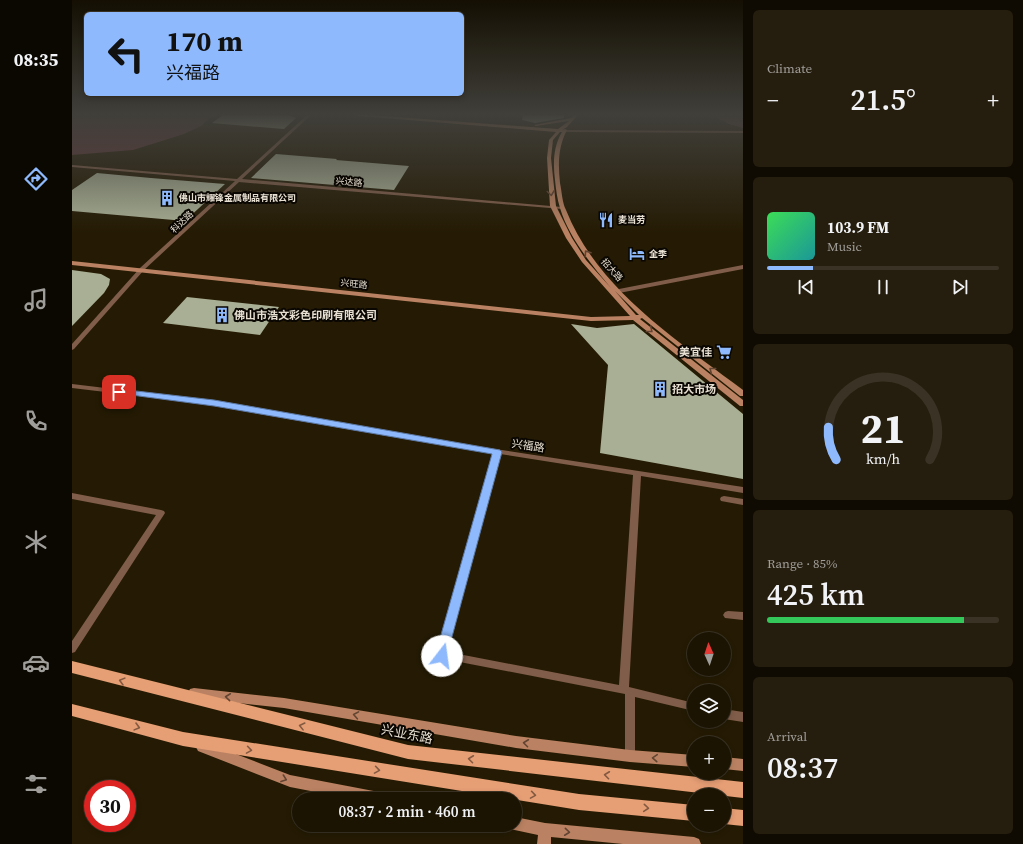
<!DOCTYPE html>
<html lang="en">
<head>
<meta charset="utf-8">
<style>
	:root { --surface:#1c1403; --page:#251d0d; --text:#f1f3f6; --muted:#a09e9a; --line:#3a3325; --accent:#8eb9fc }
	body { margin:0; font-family:"Source Serif 4","Noto Sans SC",serif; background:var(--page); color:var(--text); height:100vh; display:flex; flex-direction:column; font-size:15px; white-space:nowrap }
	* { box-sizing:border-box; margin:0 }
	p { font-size:13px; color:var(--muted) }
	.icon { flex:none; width:22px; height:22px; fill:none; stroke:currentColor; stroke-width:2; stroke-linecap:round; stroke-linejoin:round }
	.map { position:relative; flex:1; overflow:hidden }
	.sheet { display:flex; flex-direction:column; gap:10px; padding:10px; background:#0f0b02; width:280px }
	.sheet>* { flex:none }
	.hud { position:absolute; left:12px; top:12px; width:380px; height:84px; border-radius:6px; box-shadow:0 2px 6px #0003,0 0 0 1px var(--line); background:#8eb9fc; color:#111; overflow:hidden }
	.needle { width:26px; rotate:357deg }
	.controls { position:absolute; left:615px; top:632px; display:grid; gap:8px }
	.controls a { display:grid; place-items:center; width:44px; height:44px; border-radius:50%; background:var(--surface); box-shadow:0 2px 6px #0003,0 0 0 1px var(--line); font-size:20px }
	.speed { position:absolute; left:12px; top:780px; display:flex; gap:8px; font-size:20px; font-weight:700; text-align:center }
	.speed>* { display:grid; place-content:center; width:52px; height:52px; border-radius:50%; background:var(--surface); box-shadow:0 2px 6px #0003,0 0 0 1px var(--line); line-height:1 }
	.speed .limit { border:6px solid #d22; background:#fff; color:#111 }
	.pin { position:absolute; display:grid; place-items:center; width:34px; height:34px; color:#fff; margin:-17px; border-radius:8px; box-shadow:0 2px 6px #0006 }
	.me { position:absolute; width:44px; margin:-22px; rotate:15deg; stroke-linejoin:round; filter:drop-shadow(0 0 3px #0008) }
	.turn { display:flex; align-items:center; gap:14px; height:84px; padding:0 16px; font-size:18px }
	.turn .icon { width:52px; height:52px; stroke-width:2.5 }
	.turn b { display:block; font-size:28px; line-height:34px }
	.big { font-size:30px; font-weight:600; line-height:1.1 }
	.sheet .tile { flex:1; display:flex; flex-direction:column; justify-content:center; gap:6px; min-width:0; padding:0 14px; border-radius:6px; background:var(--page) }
	.sheet .dial { align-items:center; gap:0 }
	.dial svg { height:104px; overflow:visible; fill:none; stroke:var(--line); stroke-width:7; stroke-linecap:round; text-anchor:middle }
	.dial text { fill:var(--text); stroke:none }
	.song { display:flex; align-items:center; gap:12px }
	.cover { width:48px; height:48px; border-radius:6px; background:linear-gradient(135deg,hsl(130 70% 55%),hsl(180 70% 35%)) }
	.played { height:4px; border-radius:2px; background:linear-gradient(90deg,var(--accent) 20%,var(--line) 20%) }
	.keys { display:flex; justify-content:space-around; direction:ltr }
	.heat { display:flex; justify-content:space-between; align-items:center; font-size:22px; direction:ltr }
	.charge { height:6px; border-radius:3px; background:linear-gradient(90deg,#34c759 85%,var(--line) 0) }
	.trip { position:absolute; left:220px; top:792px; width:230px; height:40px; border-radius:20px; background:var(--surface); box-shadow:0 2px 6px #0003,0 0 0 1px var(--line); font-weight:600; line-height:40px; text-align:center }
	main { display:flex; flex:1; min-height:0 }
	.tab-bar { display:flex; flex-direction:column; width:72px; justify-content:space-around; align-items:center; background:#0b0801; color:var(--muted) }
	.tab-bar .icon { width:28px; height:28px }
	.tab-bar .current { color:var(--accent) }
	.tab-bar b { font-size:18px; color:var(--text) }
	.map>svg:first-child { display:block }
</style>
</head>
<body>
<main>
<nav class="tab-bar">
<b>08:35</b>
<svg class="icon current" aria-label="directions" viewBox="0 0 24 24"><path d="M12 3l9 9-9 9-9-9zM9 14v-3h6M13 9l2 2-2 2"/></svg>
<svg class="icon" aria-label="music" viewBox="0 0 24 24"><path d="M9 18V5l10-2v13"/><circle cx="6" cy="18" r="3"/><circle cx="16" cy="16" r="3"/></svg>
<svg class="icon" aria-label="phone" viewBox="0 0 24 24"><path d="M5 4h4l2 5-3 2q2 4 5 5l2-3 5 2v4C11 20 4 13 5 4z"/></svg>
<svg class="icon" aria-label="climate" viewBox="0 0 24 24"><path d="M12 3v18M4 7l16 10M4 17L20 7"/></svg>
<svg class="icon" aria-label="car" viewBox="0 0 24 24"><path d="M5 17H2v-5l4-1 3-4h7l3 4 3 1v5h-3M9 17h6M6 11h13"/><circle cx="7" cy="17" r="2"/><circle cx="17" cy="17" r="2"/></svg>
<svg class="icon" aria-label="filters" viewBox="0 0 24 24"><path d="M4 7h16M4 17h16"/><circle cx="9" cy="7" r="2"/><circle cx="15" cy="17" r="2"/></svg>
</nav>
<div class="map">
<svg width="671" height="844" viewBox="0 0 671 844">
	<rect width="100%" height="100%" fill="#251b04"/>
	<g fill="#653a3d">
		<path d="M0,115H141L129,126L112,134L61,150L0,155Z"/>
		<path d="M639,115H671V128L657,124Z"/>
	</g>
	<g fill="#a8af94">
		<path d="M151,115H216L224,118L212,129L140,123Z"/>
		<path d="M451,115H492V118L463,123L450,120Z"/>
		<path d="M204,154L265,159L264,160L337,166L322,190L179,178Z"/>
		<path d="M25,173L79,178L153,184L113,221L0,211V190Z"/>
		<path d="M0,270L29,274L38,279L37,285L32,293L0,326Z"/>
		<path d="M115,297L207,307L188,335L91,323Z"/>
		<path d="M499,324L525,328L562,324L671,414V479L528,453L536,365Z"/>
	</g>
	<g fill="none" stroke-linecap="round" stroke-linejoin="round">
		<g fill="#805d4a" fill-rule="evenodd">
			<path d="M235,115H239L170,179L490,207L492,208L490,209L167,182L72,270L2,349L0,350V344L68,268L163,181L0,167V165L165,179Z"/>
			<path d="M492,130L671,131V133L493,132L491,131Z"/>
			<path d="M671,265V269L547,293L544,291L547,289Z"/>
			<path d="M0,384L142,401L384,443L671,487V493L569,476L557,687L622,703V711L563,697V756L562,760L558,761L554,760L553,756V694L367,658L365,655L421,453L142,405L0,388ZM428,454L561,475L547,685L376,652Z"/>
			<path d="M0,493L89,510L92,511L93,513L3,652L0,653V641L84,515L0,499Z"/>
			<path d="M652,496L671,499V505L649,501L648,499L649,497Z"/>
			<path d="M656,611L671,612V620L653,618L651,615L653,612Z"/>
			<path d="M652,709L671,712V722L652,719Z"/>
		</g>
		<g fill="#ba8262" fill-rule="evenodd">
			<path d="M285,115H300L486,129L497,121L464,126L462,125L499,118L502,115H506L495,127L490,130L493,129L495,130C486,147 486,164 488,183C490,192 490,202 494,210C525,289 606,341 671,390V396H668L570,318L568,319L671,400V406H668L561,320L519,321L0,265V261L519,317L558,316L510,262L494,238L478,206L475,158L477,140L484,132L287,116ZM488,132H490C481,147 481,164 483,180C484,189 485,199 488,208C497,238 519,264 539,288L514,260L500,238L484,206L479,158L481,140ZM543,291L567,315H564Z"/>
			<path d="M122,688L212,698L444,736L558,750L622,755V767L558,762L444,748L212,708L122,698L118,697L116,693L118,689Z"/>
			<path d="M130,741L218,775L312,793L317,795L318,799H280L218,787L126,751L124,747L126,743Z"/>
			<path d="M652,757L671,759V771L652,769Z"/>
			<path d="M443,817L473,823L622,837L627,839L629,844H551L479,837V844H465L466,835L438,829L437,825H443Z"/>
		</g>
		<g fill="#e69e75" fill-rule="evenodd">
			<path d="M0,661L336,745L671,782V798L336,759L0,673Z"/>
			<path d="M0,704L111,732L507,794L622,805V821L507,810L111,746L0,716Z"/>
			<path d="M652,808L671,810V826L652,824Z"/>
		</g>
	</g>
	<defs><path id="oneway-chevron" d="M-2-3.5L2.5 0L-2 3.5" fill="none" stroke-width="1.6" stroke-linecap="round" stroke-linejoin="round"/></defs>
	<g stroke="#624432">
		<use href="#oneway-chevron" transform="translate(479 193) rotate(82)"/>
		<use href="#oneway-chevron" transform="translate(515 253) rotate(-124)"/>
		<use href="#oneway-chevron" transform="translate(578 330) rotate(39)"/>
		<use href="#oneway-chevron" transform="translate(640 370) rotate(-142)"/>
		<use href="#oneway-chevron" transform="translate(156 697) rotate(-174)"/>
		<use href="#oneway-chevron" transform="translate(284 715) rotate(-170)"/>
		<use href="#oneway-chevron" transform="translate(454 743) rotate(-173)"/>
		<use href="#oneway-chevron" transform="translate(583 758) rotate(-176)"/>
		<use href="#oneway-chevron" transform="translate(212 779) rotate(20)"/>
		<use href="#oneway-chevron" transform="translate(495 832) rotate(6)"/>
	</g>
	<g stroke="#835a41">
		<use href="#oneway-chevron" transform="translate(50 681) rotate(-165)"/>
		<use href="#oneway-chevron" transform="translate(230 726) rotate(-166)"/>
		<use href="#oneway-chevron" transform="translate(65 727) rotate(15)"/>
		<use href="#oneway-chevron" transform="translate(177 750) rotate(9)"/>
		<use href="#oneway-chevron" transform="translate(399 759) rotate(-173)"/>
		<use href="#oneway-chevron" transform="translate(305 770) rotate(9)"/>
		<use href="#oneway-chevron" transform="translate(535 775) rotate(-173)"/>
		<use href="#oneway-chevron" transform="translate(461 795) rotate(9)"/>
		<use href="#oneway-chevron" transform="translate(574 808) rotate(5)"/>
	</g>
	<linearGradient id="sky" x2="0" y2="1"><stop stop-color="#140f02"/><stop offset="0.49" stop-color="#403f3a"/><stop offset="1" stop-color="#403f3a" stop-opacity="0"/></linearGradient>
	<rect width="671" height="233" fill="url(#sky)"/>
	<path fill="#8eb9fc" stroke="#5c78a4" d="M47,389L142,400L428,450L430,452L374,659L370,661L365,659L363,656L420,454L142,406L44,393V390Z"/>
	<defs>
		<g id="building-bare" transform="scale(1.2)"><path d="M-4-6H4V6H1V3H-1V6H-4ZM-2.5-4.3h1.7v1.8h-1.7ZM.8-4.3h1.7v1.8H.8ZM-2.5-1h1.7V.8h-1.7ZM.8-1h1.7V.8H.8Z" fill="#8eb9fc" stroke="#0a0601" stroke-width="2.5" paint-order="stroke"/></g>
		<g id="restaurant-bare" transform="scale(1.2)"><path d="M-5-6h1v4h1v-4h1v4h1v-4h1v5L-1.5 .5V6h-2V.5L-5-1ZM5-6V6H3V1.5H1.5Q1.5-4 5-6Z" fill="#8eb9fc" stroke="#0a0601" stroke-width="2.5" paint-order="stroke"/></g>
		<g id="hotel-bare" transform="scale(1.2)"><path d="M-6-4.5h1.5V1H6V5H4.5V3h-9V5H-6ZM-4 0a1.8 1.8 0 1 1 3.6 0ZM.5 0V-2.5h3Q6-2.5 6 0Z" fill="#8eb9fc" stroke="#0a0601" stroke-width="2.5" paint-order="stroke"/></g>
		<g id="supermarket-bare" transform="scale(1.2)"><path d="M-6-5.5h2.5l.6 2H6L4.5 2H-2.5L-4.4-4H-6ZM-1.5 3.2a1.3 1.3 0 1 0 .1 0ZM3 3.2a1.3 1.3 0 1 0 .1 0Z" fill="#8eb9fc" stroke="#0a0601" stroke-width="2.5" paint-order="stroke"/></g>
	</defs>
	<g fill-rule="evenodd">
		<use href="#building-bare" x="95" y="198"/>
		<use href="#restaurant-bare" x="534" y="220"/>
		<use href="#hotel-bare" x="565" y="254"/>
		<use href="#building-bare" x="150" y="315"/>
		<use href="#supermarket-bare" x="652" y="352"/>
		<use href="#building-bare" x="588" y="389"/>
	</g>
	<g text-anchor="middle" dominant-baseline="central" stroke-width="4" stroke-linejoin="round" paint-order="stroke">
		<g font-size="9" fill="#e7e0d2" stroke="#0a0601">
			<text transform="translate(277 182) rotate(5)">兴达路</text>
			<text transform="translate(110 222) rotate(-43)">科达路</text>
			<text transform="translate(540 270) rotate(48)">招大路</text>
			<text transform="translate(282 284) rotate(6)">兴旺路</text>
		</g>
		<g font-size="9" font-weight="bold" fill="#e7e0d2" stroke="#0a0601" text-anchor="start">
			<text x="107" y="198">佛山市耀锋金属制品有限公司</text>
			<text x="546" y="220">麦当劳</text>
			<text x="577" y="254">全季</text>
		</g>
		<g font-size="11" font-weight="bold" fill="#e7e0d2" stroke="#0a0601" text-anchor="start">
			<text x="162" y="315">佛山市浩文彩色印刷有限公司</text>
			<text x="640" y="352" text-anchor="end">美宜佳</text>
			<text x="600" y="389">招大市场</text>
		</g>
		<g font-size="11" fill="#e7e0d2" stroke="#0a0601">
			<text transform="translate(456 446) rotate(9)">兴福路</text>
		</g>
		<g font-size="13" fill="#e7e0d2" stroke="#0a0601">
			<text transform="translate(335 734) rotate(11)">兴业东路</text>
		</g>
	</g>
</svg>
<div class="controls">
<a><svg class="needle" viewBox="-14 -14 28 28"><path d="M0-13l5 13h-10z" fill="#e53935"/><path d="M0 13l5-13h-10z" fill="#a09e9a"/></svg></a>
<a><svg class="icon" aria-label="layers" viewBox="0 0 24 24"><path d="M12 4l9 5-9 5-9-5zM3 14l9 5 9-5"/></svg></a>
<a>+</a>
<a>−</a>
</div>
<div class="speed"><div class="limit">30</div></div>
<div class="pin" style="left:47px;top:392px;background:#d93025"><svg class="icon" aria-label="arrive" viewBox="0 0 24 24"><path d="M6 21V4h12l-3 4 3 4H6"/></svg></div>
<svg class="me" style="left:370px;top:656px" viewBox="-20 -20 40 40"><circle r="19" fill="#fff"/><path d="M0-13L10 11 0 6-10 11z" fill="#8eb9fc"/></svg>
<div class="trip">08:37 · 2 min · 460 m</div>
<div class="hud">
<div class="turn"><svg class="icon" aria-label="left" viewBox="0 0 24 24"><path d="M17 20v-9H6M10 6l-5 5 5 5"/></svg><div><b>170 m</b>兴福路</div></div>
</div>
</div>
<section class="sheet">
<div class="tile"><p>Climate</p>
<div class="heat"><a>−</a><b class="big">21.5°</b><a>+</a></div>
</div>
<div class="tile">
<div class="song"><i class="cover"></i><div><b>103.9 FM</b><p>Music</p></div></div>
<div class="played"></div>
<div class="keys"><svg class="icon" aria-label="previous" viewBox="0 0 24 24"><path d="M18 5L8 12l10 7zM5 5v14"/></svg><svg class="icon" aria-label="pause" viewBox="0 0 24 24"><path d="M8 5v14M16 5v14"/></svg><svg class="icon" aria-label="next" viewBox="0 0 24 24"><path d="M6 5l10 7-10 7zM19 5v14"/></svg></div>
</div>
<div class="tile dial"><svg viewBox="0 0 100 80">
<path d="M14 69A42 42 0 1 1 86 69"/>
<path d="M14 69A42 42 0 0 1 8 44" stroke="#8eb9fc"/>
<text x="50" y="56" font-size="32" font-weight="700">21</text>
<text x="50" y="72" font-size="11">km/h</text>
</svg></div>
<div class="tile"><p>Range · 85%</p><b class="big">425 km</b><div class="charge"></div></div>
<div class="tile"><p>Arrival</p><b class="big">08:37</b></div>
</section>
</main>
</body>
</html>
